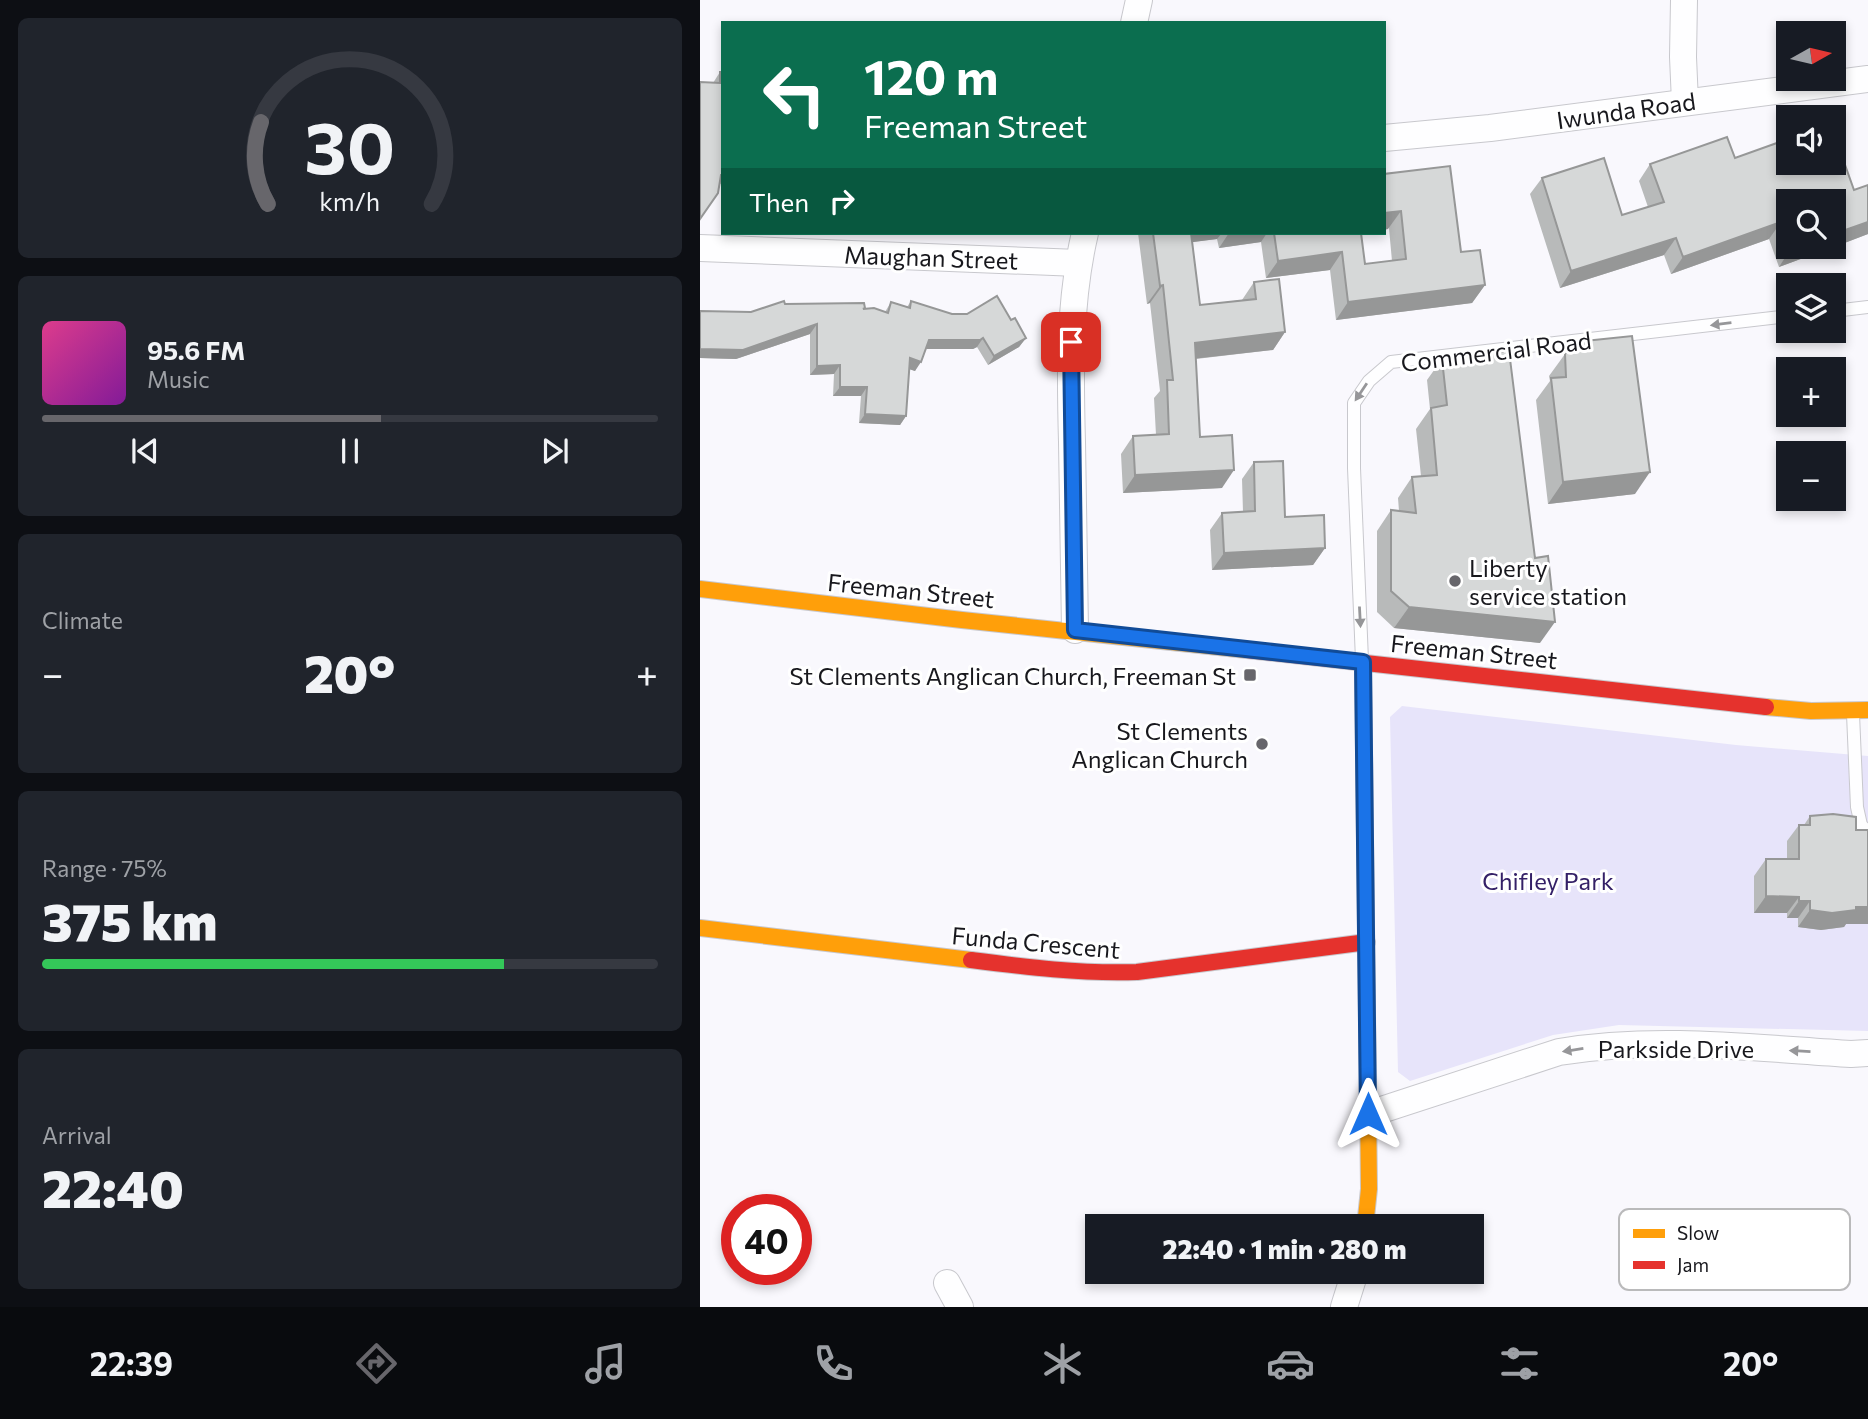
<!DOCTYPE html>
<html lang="en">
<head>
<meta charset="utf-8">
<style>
	:root { --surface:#171b24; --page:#20242c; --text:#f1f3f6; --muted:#9ea1a6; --line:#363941; --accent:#67666b }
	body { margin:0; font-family:Commissioner,sans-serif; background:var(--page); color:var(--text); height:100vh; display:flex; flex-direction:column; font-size:26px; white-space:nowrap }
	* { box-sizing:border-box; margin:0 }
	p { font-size:23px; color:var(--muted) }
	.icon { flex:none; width:38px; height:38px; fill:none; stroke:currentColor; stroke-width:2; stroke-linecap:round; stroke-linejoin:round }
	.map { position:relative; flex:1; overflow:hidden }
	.sheet { display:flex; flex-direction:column; gap:18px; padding:18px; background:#0d0f14; width:700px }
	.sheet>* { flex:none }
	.guide { position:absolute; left:21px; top:21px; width:665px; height:214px; border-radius:0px; box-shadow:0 4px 10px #0003; background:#0b6e4f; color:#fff; overflow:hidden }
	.needle { width:46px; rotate:82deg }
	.fabs { position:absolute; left:1076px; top:21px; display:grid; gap:14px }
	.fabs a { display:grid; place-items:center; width:70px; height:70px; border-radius:0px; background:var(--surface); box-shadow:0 4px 10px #0003; font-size:35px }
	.speed { position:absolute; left:21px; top:1194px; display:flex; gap:14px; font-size:35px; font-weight:700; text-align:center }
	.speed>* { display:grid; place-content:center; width:91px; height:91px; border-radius:50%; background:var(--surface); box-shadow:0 4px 10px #0003; line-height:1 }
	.speed .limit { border:10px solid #d22; background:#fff; color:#111 }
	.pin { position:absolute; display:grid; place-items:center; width:60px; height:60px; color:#fff; margin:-30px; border-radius:14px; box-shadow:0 4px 10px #0006 }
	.me { position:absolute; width:77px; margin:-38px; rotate:0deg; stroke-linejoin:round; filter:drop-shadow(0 0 5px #0008) }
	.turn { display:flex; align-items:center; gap:24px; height:147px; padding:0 28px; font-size:32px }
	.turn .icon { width:91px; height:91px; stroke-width:2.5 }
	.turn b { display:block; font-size:49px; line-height:60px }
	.then { display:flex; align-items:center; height:66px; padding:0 28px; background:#0003; gap:14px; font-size:26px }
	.big { font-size:52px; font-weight:800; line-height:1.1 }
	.sheet .card { flex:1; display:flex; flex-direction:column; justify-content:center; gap:10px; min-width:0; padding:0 24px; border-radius:10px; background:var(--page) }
	.sheet .dial { align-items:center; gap:0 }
	.dial svg { height:182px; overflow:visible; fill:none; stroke:var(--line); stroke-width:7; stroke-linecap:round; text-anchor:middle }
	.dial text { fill:var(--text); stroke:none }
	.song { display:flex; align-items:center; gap:21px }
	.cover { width:84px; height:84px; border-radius:10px; background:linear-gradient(135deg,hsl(330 70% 55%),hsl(290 70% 35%)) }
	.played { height:7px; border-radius:4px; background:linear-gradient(90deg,var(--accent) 55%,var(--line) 55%) }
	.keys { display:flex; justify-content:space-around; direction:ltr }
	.heat { display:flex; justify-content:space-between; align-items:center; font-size:38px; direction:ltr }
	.charge { height:10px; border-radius:5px; background:linear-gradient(90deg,#34c759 75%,var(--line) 0) }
	.trip { position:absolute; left:385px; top:1214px; width:399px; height:70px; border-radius:0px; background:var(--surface); box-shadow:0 4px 10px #0003; font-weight:800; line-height:70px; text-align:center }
	.dock { display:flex; height:112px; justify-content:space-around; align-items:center; background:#090b0e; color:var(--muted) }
	.dock .icon { width:49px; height:49px }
	.dock .active { color:var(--accent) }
	.dock b { font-size:32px; color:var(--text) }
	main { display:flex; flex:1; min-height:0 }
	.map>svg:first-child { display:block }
</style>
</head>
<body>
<main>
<section class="sheet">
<div class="card dial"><svg viewBox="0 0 100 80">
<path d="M14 69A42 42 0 1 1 86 69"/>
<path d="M14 69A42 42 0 0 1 11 33" stroke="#67666b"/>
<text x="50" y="56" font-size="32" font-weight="700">30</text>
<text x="50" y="72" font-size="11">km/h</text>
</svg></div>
<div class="card">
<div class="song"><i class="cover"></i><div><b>95.6 FM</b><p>Music</p></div></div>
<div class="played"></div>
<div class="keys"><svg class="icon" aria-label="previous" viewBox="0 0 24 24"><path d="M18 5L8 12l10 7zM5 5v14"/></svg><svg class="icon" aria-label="pause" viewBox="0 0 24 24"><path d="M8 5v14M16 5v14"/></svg><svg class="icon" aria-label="next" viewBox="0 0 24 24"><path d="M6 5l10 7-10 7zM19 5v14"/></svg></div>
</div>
<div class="card"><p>Climate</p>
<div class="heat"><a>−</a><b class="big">20°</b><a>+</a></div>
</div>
<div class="card"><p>Range · 75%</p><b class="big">375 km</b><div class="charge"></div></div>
<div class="card"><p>Arrival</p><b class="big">22:40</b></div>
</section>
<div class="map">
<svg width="1168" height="1307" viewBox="0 0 1168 1307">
	<rect width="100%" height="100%" fill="#f9f8fd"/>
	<path fill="#e7e4fa" d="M702,706L1036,745L1168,756V1031L919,1025L853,1035L710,1081L698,1072L690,717Z"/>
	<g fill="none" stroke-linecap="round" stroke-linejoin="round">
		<g stroke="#c8c8cd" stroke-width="14">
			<g id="lane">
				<path d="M1134,311L1168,307"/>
				<path d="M662,660L654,468V403L669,381L691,362L1088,316"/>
				<path d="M1153,714L1157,807L1161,825L1168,832"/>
			</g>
		</g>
		<g stroke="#c8c8cd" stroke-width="28">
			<g id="street">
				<path d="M984,0L983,57L985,102"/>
				<path d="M434,23L439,0"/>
				<path d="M684,138L790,128L1168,79"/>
				<path d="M0,248L378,263"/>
				<path d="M375,630C374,568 373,505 372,442C370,372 369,301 385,233"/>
				<path d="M669,1114L859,1052C956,1036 1054,1048 1151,1054L1168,1053"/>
				<path d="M247,1283L260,1307"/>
				<path d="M644,1307L655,1272"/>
			</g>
		</g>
		<g stroke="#c8c8cd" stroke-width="18">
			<g id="slow">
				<path d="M0,589L262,620L547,650"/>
				<path d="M663,662L669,1189L665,1227"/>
				<path d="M1066,707L1111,711L1168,710"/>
				<path d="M0,928L271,960"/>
			</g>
		</g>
		<g stroke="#c8c8cd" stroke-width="18">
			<g id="jam">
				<path d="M547,650L1066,707"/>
				<path d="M271,960C326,967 381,974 437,972L667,942"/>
			</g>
		</g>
		<use href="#lane" stroke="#fefeff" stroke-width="12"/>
		<use href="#street" stroke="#fefeff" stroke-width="26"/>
		<use href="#slow" stroke="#ff9f0a" stroke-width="16"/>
		<use href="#jam" stroke="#e5322d" stroke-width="16"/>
	</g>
	<g fill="#b8baba">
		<path d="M20,72H23V183L20,184L13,83Z"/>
		<path d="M1134,134L1154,190L1168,185V234L1134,247V201H1088V247H1133L1079,267L1069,239L971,274L964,255L860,288L830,194L842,178L904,158L922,215L948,207L939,181L950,164L1027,137L1035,158L1088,139V163H1134Z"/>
		<path d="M684,174L761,252L785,285L772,303L636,320L630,270L566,278L561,242L519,248L517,239L492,242L500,305L542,300L554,282L585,332L573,350L496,359L500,437L522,488L423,493L421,454L433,436L456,435L454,398L460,391L450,303L447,304L438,233H661L665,264L692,261Z"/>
		<path d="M211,301L252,314L311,320L326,338L319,347L288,365L277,347L273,349H226L215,371L209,369L206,416L200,425L159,423L161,396H133L134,374L110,375V334L36,359L0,358V311L51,312L85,304L165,308L185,312L191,302L207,307Z"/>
		<path d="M865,354L935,494L848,504L836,400L850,381L849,376Z"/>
		<path d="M742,359L840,643L694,628L677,612V531L691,510L699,511L698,498L712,477L721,476L716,429L730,409L727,380Z"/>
		<path d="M554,462L585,517L625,548L613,565L512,570L510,530L522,513L543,512L542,479Z"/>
		<path d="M1110,816L1146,924L1144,927L1121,930L1098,927V918H1087V913H1054V876L1066,859H1087V841L1099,825H1104Z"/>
	</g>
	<g fill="#969797">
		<path d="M701,211L688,229L684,230V213Z"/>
		<path d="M1081,222L1069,239L971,274L983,257Z"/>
		<path d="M1168,222V234L1134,247V234Z"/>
		<path d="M486,233H522L517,239L478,244Z"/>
		<path d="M529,233H567L561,242L519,248Z"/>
		<path d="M976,238L964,255L860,288L871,271Z"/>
		<path d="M1099,247H1133L1079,267L1090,250Z"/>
		<path d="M642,252L630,270L566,278L578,261Z"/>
		<path d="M463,285L450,303L447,304L460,286Z"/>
		<path d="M785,285L772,303L636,320L648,302Z"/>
		<path d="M117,324L110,334L36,359L0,358V349Z"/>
		<path d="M585,332L573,350L483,360L495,343Z"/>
		<path d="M283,338L277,347L273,349H222L229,340Z"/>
		<path d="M326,338L319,347L288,365L294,356Z"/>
		<path d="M210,358L221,362L215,371L203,367Z"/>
		<path d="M140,365L134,374L110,375L117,366Z"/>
		<path d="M140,387H167L161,396H133Z"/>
		<path d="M165,414L206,416L200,425L159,423Z"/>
		<path d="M534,470L522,488L423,493L435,475Z"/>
		<path d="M950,472L935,494L848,504L863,482Z"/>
		<path d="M625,548L613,565L512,570L524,553Z"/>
		<path d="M709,607L855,622L840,643L694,628Z"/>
		<path d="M1066,896L1099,897L1087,913H1054Z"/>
		<path d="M1099,901H1110L1098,918H1087Z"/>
		<path d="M1156,907H1168V924H1146L1144,927L1121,930L1098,927L1110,910Z"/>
	</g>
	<g fill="#d6d8d8" stroke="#969797" stroke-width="2">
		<path d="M20,72H23V175H21L18,193L0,219V82L20,83Z"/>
		<path d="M1134,134L1154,190L1168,185V222L1134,234V201H1088V244L1081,222L983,257L976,238L871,271L842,178L904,158L922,215L964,202L950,164L1027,137L1035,158L1088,139V163H1134Z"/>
		<path d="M750,166L761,252L780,250L785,285L648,302L642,252L578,261L574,233H661L665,264L706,259L701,211L684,213V174Z"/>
		<path d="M453,233H491L500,305L556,299L554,282L579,279L585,332L495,343L500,437L532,435L534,470L435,475L433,436L469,434L467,380H473L463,285L460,286Z"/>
		<path d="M297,296L311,320L315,318L326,338L294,356L283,338L280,340H229L221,362L210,358L206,416L165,414L167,387H140V365L117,366V324L43,350L0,349V311L51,312L84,301L85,304L164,303L165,308L163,309L174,308L188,313L191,302L210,308L211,301L252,314H267Z"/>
		<path d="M932,336L950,472L863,482L851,378L866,377L865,354L875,342Z"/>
		<path d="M809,351L835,558L848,556L855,622L709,607L691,591V510L716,513L712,477L737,475L731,408L747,405L742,359Z"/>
		<path d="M583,461L585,517L624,515L625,548L524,553L522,513L555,511L554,462Z"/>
		<path d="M1133,814L1156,817V830H1168V907H1156V910L1132,913L1110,910V901H1099V897L1066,896V859H1099V825H1110V816Z"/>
	</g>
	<defs><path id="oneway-solid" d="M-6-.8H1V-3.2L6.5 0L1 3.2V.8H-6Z" transform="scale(1.75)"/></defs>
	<g fill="#969699">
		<use href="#oneway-solid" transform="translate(1021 324) rotate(173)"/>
		<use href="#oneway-solid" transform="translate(661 392) rotate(124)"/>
		<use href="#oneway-solid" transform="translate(660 617) rotate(87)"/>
		<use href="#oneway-solid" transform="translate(873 1050) rotate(171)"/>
		<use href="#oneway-solid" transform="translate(1100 1051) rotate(-177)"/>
	</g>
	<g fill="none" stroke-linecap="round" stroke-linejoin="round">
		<g stroke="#114b97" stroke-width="18">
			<path id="route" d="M371,342L375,630L663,662L668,1114"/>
		</g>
		<use href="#route" stroke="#1a73e8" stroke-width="12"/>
	</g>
	<g fill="#67666b" stroke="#fff" stroke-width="2.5">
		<circle cx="755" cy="581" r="7"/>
		<rect x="543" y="668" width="14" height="14" rx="3.5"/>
		<circle cx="562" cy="744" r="7"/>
	</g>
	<g text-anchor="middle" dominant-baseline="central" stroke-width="6" stroke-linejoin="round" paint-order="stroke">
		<g font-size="24" fill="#18181d" stroke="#fff">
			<text transform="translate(926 110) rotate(-8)">Iwunda Road</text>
			<text transform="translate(231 257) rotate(2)">Maughan Street</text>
			<text transform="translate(796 351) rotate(-7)">Commercial Road</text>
			<text transform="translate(211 590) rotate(6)">Freeman Street</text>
			<text transform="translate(774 651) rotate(6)">Freeman Street</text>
			<text transform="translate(336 942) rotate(5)">Funda Crescent</text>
			<text x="976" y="1048">Parkside Drive</text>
		</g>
		<g font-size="24" fill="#18181d" stroke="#fff" text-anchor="end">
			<text x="769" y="567" text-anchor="start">Liberty<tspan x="769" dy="28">service station</tspan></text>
			<text x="536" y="675">St Clements Anglican Church, Freeman St</text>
			<text x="548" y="730">St Clements<tspan x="548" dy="28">Anglican Church</tspan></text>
		</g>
		<g font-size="24" fill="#342067" stroke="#fff">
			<text x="848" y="880">Chifley Park</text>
		</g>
	</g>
	<rect x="919" y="1209" width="231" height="81" rx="10" fill="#fff" stroke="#bababb" stroke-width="2"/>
	<rect x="933" y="1229" width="32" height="9" fill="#ff9f0a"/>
	<rect x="933" y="1261" width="32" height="8" fill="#e5322d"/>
	<g font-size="19" fill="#18181d">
		<text x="977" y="1240">Slow</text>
		<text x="977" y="1272">Jam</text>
	</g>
</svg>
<div class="fabs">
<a><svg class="needle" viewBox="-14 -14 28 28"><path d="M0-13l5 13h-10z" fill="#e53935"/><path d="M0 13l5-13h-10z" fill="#9ea1a6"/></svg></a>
<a><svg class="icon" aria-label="sound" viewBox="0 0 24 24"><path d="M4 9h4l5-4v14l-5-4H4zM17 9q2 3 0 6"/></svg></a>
<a><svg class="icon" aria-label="search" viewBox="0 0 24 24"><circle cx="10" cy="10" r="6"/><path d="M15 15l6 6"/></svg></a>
<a><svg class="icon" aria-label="layers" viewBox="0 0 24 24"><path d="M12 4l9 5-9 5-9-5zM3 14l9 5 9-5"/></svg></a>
<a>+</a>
<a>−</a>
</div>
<div class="speed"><div class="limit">40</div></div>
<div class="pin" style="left:371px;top:342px;background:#d93025"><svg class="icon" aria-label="arrive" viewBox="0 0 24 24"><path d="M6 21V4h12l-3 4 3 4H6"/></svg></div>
<svg class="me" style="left:668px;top:1114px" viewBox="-20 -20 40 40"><path d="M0-17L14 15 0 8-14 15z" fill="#1a73e8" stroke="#fff" stroke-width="4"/></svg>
<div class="trip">22:40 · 1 min · 280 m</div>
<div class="guide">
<div class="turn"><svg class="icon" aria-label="left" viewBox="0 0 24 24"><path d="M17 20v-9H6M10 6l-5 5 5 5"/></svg><div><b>120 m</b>Freeman Street</div></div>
<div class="then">Then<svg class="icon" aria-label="right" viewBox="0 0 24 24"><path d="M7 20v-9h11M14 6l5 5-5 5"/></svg></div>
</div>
</div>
</main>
<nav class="dock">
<b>22:39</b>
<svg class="icon active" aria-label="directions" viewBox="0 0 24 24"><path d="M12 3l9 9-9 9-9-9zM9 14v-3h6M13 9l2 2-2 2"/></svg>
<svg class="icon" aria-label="music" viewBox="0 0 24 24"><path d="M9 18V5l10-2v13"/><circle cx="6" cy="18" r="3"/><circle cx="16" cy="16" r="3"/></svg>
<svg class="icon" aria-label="phone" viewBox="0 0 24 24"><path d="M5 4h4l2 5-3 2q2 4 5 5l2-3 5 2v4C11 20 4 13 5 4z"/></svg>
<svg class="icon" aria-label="climate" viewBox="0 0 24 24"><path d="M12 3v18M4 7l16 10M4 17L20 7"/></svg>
<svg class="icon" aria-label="car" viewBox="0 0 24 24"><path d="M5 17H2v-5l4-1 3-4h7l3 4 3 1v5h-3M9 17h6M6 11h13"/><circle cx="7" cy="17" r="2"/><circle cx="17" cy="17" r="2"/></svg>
<svg class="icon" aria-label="filters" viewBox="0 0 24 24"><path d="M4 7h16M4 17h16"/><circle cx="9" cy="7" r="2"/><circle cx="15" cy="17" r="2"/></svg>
<b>20°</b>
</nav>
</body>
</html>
